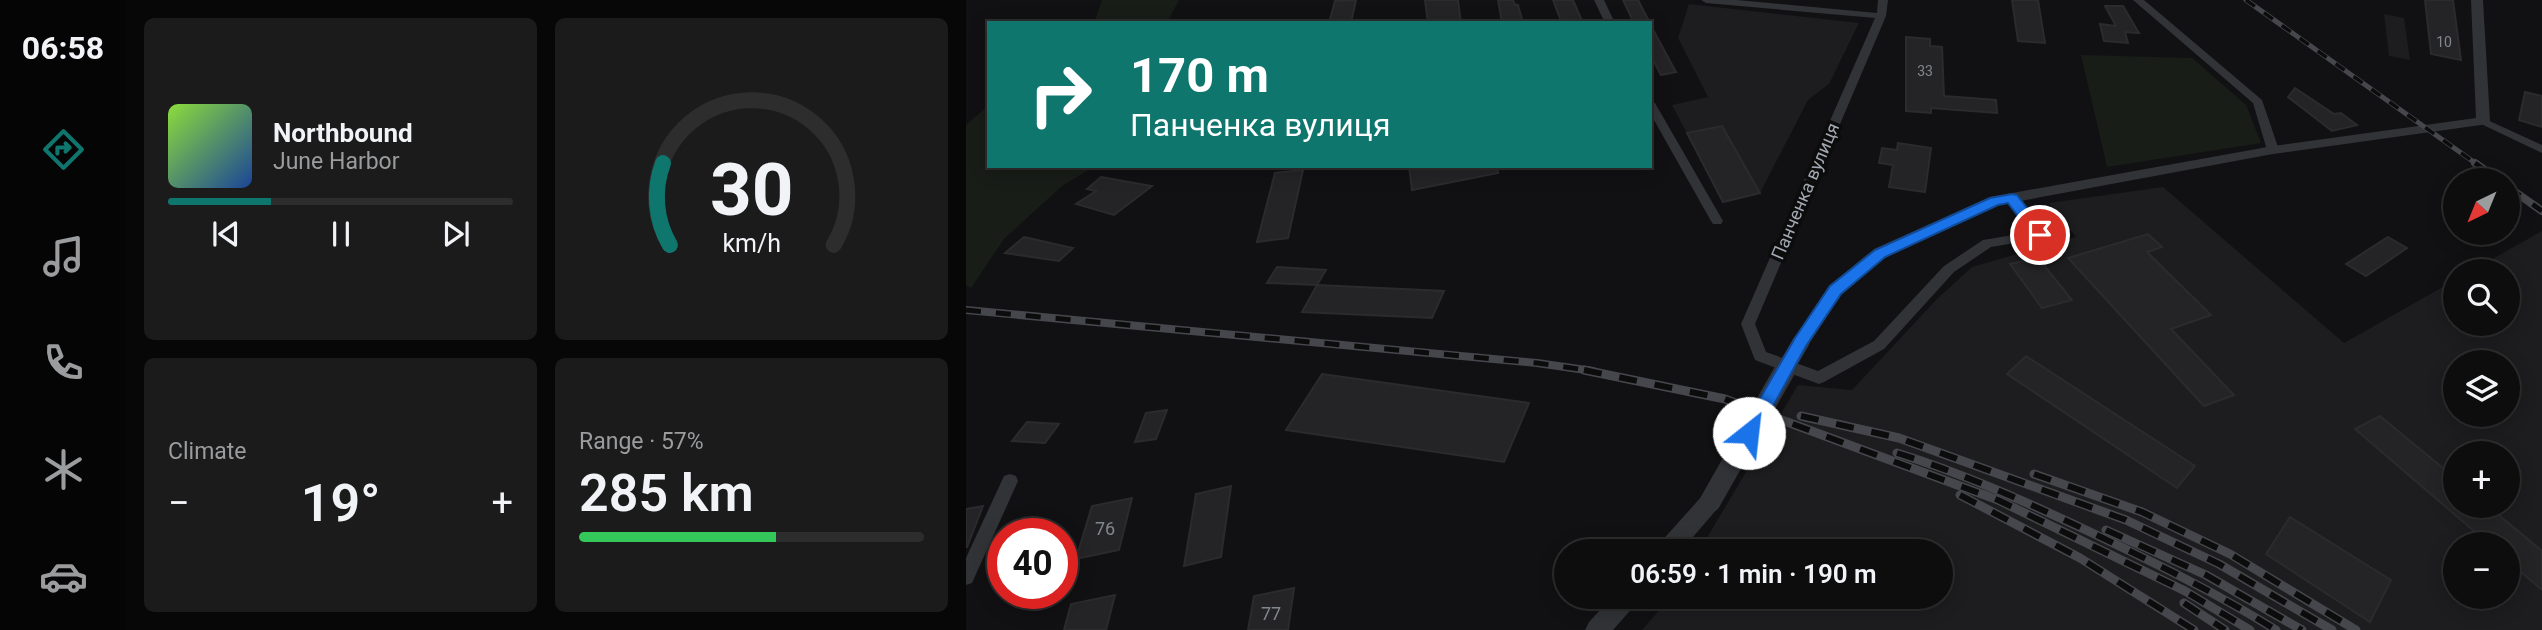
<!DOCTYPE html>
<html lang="en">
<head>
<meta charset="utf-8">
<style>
	:root { --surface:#0d0d0e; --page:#1b1b1c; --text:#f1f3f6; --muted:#9a9c9e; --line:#2d2d2e; --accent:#0f766e }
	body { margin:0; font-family:Roboto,sans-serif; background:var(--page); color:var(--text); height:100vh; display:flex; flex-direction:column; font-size:26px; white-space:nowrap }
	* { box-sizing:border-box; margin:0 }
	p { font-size:23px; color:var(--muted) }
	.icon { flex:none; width:38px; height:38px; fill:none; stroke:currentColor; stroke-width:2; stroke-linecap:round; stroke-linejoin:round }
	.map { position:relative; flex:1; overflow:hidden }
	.drawer { display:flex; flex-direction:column; gap:18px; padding:18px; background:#070708; width:840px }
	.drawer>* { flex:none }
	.top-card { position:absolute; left:21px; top:21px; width:665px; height:147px; border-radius:0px; box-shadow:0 4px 18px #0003,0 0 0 2px var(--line); background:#0f766e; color:#fff; overflow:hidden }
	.needle { width:46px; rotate:223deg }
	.fabs { position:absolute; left:1477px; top:168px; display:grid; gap:14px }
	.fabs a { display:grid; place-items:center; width:77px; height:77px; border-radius:50%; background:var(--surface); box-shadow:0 4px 18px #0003,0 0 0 2px var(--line); font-size:35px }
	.speed { position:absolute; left:21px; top:518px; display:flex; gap:14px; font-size:35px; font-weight:700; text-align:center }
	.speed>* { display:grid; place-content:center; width:91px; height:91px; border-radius:50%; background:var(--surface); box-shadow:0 4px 18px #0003,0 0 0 2px var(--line); line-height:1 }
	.speed .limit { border:10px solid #d22; background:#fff; color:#111 }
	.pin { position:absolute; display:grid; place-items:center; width:60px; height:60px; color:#fff; margin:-30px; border:4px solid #fff; border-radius:50%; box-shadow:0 2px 7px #0007 }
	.me { position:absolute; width:77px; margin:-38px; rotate:29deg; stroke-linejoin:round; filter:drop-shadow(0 0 5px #0008) }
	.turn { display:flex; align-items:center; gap:24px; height:147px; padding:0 28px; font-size:32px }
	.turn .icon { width:91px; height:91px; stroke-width:2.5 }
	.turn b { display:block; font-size:49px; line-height:60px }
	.big { font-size:52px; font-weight:600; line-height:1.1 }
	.drawer .widget { flex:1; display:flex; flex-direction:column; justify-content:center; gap:10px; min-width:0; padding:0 24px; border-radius:10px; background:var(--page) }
	.drawer .dial { align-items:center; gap:0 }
	.dial svg { height:182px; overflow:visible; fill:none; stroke:var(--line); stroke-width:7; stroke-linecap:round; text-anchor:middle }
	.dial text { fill:var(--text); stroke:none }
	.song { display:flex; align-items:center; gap:21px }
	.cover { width:84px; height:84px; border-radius:10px; background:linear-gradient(135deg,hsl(90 70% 55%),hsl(220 70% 35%)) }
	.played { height:7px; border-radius:4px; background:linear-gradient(90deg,var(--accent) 30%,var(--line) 30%) }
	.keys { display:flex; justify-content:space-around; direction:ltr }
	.heat { display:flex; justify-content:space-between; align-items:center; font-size:38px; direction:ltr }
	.charge { height:10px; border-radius:5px; background:linear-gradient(90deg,#34c759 57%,var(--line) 0) }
	.drawer .tiles { flex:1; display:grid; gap:18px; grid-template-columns:repeat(2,1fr) }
	.trip { position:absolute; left:588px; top:539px; width:399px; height:70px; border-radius:35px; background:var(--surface); box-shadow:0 4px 18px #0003,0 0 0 2px var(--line); font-weight:600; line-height:70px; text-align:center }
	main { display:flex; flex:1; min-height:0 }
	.menu { display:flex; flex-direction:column; width:126px; justify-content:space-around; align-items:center; background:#050506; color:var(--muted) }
	.menu .icon { width:49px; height:49px }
	.menu .on { color:var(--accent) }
	.menu b { font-size:32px; color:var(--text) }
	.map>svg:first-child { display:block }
</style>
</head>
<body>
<main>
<nav class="menu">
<b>06:58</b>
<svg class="icon on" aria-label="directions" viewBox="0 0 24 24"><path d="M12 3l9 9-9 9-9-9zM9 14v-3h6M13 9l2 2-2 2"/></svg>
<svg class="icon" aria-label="music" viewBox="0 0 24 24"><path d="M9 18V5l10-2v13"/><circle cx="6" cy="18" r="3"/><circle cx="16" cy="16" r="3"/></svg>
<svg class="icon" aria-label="phone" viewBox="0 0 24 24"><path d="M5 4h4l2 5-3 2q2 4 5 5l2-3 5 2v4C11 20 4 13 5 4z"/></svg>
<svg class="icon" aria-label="climate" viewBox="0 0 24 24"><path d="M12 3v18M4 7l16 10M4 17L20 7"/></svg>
<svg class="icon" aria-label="car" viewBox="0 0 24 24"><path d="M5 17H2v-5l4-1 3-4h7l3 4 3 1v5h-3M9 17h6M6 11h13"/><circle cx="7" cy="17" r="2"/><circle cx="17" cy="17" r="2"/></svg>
</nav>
<section class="drawer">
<div class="tiles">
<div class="widget">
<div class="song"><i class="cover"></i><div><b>Northbound</b><p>June Harbor</p></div></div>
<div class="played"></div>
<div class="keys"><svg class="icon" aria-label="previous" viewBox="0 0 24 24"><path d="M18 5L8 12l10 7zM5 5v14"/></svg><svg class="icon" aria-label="pause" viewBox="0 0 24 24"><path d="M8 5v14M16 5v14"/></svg><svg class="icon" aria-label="next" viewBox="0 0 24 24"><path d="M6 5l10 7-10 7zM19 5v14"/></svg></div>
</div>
<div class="widget dial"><svg viewBox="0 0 100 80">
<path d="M14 69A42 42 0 1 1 86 69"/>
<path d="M14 69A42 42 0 0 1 11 33" stroke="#0f766e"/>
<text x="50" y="56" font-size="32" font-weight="700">30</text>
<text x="50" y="72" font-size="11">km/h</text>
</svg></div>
<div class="widget"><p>Climate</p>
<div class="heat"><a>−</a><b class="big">19°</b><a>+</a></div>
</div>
<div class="widget"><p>Range · 57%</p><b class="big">285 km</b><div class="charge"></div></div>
</div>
</section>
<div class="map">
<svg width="1576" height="630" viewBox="0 0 1576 630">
	<rect width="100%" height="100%" fill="#111113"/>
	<g fill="#1d1d1f" fill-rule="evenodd">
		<path d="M723,4L893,23L863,84L842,100L794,193L757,202L706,105L742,97L712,38Z"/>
		<path d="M1418,14L1438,18L1444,60L1423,56Z"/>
		<path d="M1197,187L1378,343L1489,280V324H1542V271H1505L1576,231V630H676L705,597H975V551H733L832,385L886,390L971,299L1006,267L1110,237L1083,203ZM1489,362H1542V415H1489ZM1489,453H1542V506H1489ZM1489,544H1542V597H1489Z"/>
	</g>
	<g fill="#181d18">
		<path d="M136,0H213L201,23H128Z"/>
		<path d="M1115,55L1226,58L1280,105L1295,143L1141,167Z"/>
		<path d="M23,105V166H129L96,186L38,239L5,288L0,285V125Z"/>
	</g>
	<g fill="#242426" stroke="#2b2b2e" stroke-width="2">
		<path d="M390,0L385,23H363L369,1Z"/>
		<path d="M459,0H492L495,23H462Z"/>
		<path d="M532,0H547L549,5H552L557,23H536Z"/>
		<path d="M587,0H607L617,23L595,21Z"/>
		<path d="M657,0H672L684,23H668Z"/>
		<path d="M1046,0H1072L1079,43L1052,41Z"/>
		<path d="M1459,0H1487L1495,60L1465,54Z"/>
		<path d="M1139,6H1157L1173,33L1159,32L1162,43L1138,41L1134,24L1150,26Z"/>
		<path d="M684,24L710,72L695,75L684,54Z"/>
		<path d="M940,37L964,39V46L976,47L978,96L1030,100L1031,113L965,108V113L940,111Z"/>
		<path d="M1329,88L1368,114L1375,113L1391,125L1366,131L1322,97Z"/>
		<path d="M1559,92L1576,96V127L1553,120Z"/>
		<path d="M756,126L794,193L757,202L721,133Z"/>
		<path d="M932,143L965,148L959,192L923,187L927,165L913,163L916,148L931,150Z"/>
		<path d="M443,166H531L532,173L446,190Z"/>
		<path d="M337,170L322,238L291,242L309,173Z"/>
		<path d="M135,177L186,186L148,215L110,204L130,191L121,189Z"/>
		<path d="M1182,234L1196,247L1181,252L1245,315L1205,329L1268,395L1238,406L1102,258Z"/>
		<path d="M58,237L107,248L93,261L39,253Z"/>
		<path d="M1422,237L1441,248L1400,276L1380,264Z"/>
		<path d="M1072,258L1081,269L1106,300L1076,308L1044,264Z"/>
		<path d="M311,267L360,270L351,285L301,283Z"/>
		<path d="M351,285L478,291L466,318L336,312Z"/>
		<path d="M1060,356L1229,466L1211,488L1041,374Z"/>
		<path d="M356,374L563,403L538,462L320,430Z"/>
		<path d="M201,410L190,439L169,442L180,413Z"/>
		<path d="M1414,416L1489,478V506H1522L1576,551V590L1542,561V544H1523L1389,429Z"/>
		<path d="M61,422L93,424L79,443L46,441Z"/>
		<path d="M265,486L255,557L218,566L230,494Z"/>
		<path d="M166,498L153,550L110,559L126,506Z"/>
		<path d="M17,506L1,547H0V509Z"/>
		<path d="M1324,517L1425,580L1404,622L1300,554Z"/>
		<path d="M328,588L322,630H282L288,596Z"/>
		<path d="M149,595L140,630H98L105,604Z"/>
	</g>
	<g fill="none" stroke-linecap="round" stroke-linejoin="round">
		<g fill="#323337" fill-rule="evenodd">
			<path d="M628,0H638L649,23H639Z"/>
			<path d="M735,0H771L911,13L912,0H922L920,16L789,324L800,352L852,371L908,341L978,266L1017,240L1065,232L1040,198L1042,195H1050L1079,232L1080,235L1079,238L1025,247L988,272L918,349L858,382L853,384L789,360L775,324L909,18L740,3Z"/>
			<path d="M1167,0H1178L1296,100L1313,150L1311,153H1303L1301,150L1287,103Z"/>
			<path d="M684,100L689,103L757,221L755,224H747L745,221L684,113Z"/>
			<path d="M1517,118L1576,145V153L1513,123L1511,121Z"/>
			<path d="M44,474L50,476L52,481L6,583L0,585V558L38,476Z"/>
		</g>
		<g fill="#323337" fill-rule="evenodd">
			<path d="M1505,0H1517L1524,121L1522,124L1307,154L1033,205L920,257L875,294L841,347H829L826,342L863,286L908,249L1024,197L1307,146L1510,118Z"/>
			<path d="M744,493L751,495L754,502L751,509L715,551H690L693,544L737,495Z"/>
			<path d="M646,597H672L669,605L647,630H619L623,622Z"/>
		</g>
		<g stroke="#46474c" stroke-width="5">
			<path id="rail-far2" d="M1280,0L1512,165"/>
		</g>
		<g stroke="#46474c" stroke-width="8">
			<g id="rail-far1">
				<path d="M1509,163L1533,180"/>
				<path d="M1542,187L1576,211"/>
				<path d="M0,310L571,363L627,371"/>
			</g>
		</g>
		<g stroke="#46474c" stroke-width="9">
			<g id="rail">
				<path d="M618,370L759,399L1032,500L1219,591L1284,630"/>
				<path d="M835,416L933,438L1160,520L1253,564L1366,630"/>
				<path d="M931,453C996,473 1058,501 1120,530C1185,561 1249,592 1310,630"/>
				<path d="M1068,474L1176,512L1264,554L1390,630"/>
				<path d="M994,495L1114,558L1228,630"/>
				<path d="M1140,530L1240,575L1336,630"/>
				<path d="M1218,603L1259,630"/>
			</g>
		</g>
		<use href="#rail-far2" stroke="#0c0c0d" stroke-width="3.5" stroke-dasharray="11" stroke-linecap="butt"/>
		<use href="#rail-far1" stroke="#0c0c0d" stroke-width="5" stroke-dasharray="15" stroke-linecap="butt"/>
		<use href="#rail" stroke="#0c0c0d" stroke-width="6" stroke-dasharray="18" stroke-linecap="butt"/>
		<path stroke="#323337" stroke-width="17" d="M818,371L835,342"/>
		<path stroke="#323337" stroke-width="21" d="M744,502L819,370"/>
	</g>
	<path fill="#1a73e8" stroke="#114b97" stroke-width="2" d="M1046,194L1051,195L1079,232L1082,235L1079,239H1069L1042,203L1032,205L919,257L875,294L840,346L789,439L783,441L777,439L774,433L777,428L829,338L864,286L909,250L1024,198Z"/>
	<g text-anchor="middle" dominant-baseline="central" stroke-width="7" stroke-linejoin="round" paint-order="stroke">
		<g font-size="14" fill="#82878e">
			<text x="1478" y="42">10</text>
			<text x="959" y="71">33</text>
		</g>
		<g font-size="18" fill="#a3a9b2" stroke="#0c0c0d">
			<text transform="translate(839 191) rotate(-67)">Панченка вулиця</text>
		</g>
		<g font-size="18" fill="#82878e">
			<text x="139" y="528">76</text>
			<text x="305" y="613">77</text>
		</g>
	</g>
</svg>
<div class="fabs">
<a><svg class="needle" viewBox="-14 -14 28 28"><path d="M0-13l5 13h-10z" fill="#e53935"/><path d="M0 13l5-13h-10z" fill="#9a9c9e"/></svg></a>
<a><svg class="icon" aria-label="search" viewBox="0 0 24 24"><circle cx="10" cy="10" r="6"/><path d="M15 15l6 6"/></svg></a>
<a><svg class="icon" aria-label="layers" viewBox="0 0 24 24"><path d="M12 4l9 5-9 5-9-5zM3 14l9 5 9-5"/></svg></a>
<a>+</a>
<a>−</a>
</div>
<div class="speed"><div class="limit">40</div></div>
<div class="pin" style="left:1074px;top:235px;background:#d93025"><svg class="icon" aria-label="arrive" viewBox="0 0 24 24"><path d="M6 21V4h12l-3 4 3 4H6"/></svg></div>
<svg class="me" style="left:783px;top:433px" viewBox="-20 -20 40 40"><circle r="19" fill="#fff"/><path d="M0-13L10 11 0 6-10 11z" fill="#1a73e8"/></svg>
<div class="trip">06:59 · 1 min · 190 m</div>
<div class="top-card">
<div class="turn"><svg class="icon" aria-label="right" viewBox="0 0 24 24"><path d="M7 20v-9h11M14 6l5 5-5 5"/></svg><div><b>170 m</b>Панченка вулиця</div></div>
</div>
</div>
</main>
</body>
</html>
